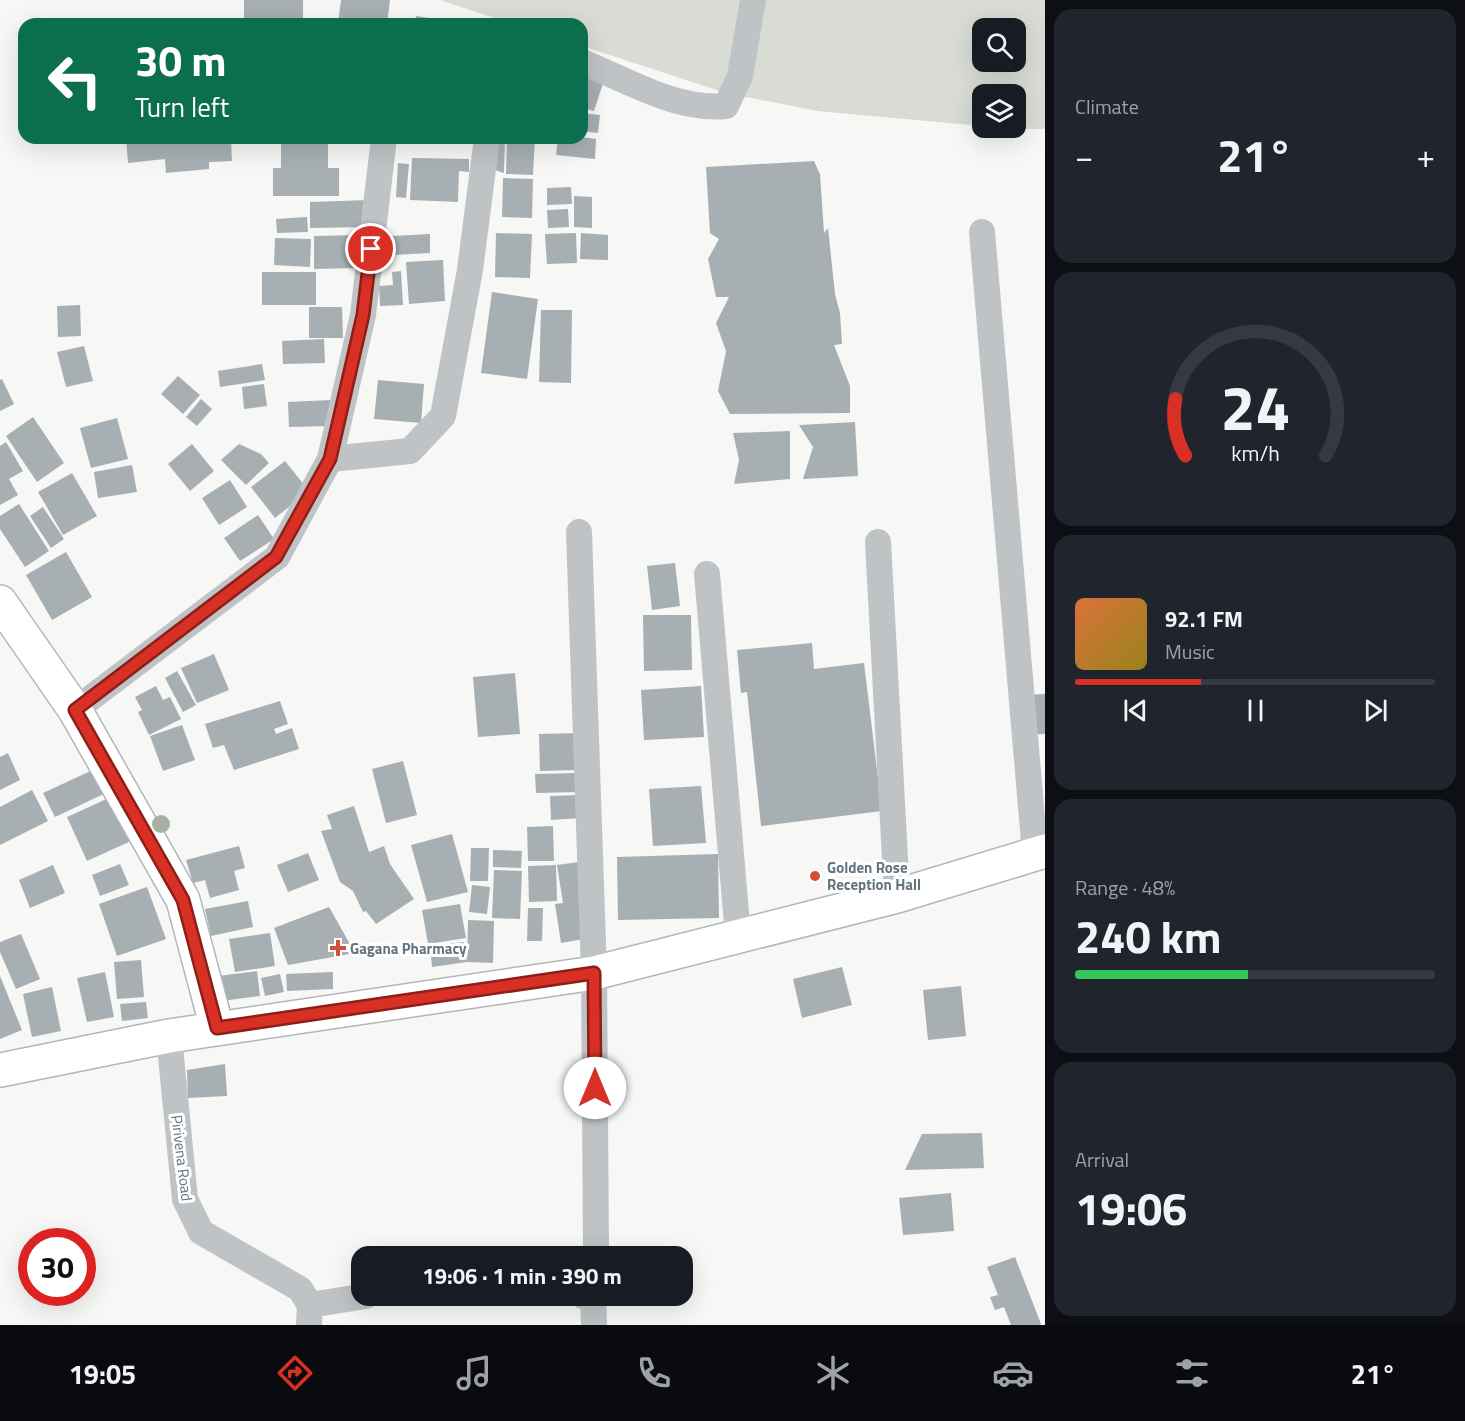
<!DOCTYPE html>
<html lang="en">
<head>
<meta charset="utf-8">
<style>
	:root { --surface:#171b24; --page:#20242c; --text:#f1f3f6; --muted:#9ea1a6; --line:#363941; --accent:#d93025 }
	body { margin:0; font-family:"Titillium Web",sans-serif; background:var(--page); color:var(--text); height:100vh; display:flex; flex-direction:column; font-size:22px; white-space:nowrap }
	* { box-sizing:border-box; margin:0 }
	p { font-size:20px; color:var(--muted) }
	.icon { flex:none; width:33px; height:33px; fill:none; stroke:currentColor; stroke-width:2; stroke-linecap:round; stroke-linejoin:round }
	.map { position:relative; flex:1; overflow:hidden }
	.side { display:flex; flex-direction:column; gap:9px; padding:9px; background:#0d0f14; width:420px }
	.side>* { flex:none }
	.guide { position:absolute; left:18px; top:18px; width:570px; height:126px; border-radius:18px; box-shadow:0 6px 24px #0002; background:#0b6e4f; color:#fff; overflow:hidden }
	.controls { position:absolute; left:972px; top:18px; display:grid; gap:12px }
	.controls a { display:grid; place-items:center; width:54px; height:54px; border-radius:12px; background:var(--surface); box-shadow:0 6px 24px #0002; font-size:30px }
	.speed { position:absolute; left:18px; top:1228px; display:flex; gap:12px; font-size:30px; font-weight:700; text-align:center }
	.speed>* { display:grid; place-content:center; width:78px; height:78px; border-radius:50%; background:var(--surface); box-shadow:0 6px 24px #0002; line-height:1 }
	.speed .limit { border:9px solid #d22; background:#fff; color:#111 }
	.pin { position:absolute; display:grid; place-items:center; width:51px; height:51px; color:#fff; margin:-26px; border:3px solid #fff; border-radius:50%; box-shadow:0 2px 6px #0007 }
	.me { position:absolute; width:66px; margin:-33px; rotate:0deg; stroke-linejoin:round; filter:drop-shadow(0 0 4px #0008) }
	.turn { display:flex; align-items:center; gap:21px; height:126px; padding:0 18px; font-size:27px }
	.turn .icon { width:78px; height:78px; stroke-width:2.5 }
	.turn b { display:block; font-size:42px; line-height:51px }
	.big { font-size:45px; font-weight:700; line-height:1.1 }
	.side .card { flex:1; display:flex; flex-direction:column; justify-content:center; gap:9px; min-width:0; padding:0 21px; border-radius:18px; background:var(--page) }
	.side .dial { align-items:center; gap:0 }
	.dial svg { height:156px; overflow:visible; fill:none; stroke:var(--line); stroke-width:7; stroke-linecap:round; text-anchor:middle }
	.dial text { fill:var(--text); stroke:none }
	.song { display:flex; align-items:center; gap:18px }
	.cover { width:72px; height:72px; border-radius:9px; background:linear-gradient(135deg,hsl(20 70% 55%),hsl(50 70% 35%)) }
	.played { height:6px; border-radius:3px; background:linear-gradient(90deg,var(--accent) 35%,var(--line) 35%) }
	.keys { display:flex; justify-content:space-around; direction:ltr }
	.heat { display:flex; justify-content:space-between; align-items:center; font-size:33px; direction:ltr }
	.charge { height:9px; border-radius:4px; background:linear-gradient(90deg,#34c759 48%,var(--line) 0) }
	.trip { position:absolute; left:351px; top:1246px; width:342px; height:60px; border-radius:18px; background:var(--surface); box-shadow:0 6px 24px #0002; font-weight:700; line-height:60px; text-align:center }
	.tab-bar { display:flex; height:96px; justify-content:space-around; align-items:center; background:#090b0e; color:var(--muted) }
	.tab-bar .icon { width:42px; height:42px }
	.tab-bar .selected { color:var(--accent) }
	.tab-bar b { font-size:27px; color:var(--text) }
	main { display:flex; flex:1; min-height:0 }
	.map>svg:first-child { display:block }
</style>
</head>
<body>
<main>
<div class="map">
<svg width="1045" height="1325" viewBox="0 0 1045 1325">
	<rect width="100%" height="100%" fill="#f7f7f5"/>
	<path fill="#d8dcd4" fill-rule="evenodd" d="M440,0H1045V129L994,128H1016V94H982V126L817,111L726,93L582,46V24H513ZM982,28H1016V62H982Z"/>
	<g fill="#a7afb3">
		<rect x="244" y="0" width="59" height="24"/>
		<path d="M341,0H390L387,24H338Z"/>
		<path d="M416,16L460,23L459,24H415Z"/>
		<path d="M582,70L605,77L594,111L582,108Z"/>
		<path d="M582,113L600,115L598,133L582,131Z"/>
		<path d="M582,137L596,139L595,159L556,155L558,138Z"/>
		<path d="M126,138H231L232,161L209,162V169L166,173L165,159L128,163Z"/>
		<path d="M281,138H328V168H339V196H273V168H281Z"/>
		<path d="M499,138L505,140L504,173L488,168Z"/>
		<path d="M507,138H535L533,175L506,174Z"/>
		<path d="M412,158L469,159V172L459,171L458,202L410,200Z"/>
		<path d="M814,161L820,174L824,233L828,228L835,294L840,313L842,344L834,345L850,386V413L730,414L718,391L726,351L716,323L729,297H716L708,259L719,239L710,233L706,167Z"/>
		<path d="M398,163L409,164L406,198L396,197Z"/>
		<path d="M503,178L533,179L532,218L502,217Z"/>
		<path d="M571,187L572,204L547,205V188Z"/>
		<path d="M574,196L592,197V228L574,227Z"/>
		<path d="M370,200L371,227L310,228V202Z"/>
		<path d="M568,209L569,227L548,228L547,210Z"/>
		<path d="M307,217L308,232L277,233L276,219Z"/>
		<path d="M496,233L532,234L530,278L495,277Z"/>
		<path d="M576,233L577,263L547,264L545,234Z"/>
		<path d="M581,233L608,235V260L580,259Z"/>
		<path d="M430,234V253L393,255L392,236Z"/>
		<path d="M360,235L361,268L314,269V236Z"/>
		<path d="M275,238L311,239L310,267L274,265Z"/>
		<path d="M443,260L445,301L409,304L406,262Z"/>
		<path d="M401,271L403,305L380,306L379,286L393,285L392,272Z"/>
		<rect x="262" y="272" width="54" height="33"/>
		<path d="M492,292L538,299L527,379L481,373Z"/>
		<path d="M80,305L81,336L58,337L57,306Z"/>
		<path d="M309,307H342L343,338H309Z"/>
		<path d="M541,310H572L571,383L539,382Z"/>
		<path d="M324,339L325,363L283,364L282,341Z"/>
		<path d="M84,346L93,381L66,387L57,352Z"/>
		<path d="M262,364L265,380L220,387L218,371Z"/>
		<path d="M178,376L200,395L183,414L161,394Z"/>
		<path d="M2,379L14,404L0,411V380Z"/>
		<path d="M378,380L424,384L421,423L374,419Z"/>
		<path d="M264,384L267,406L244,409L242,387Z"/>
		<path d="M201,399L212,409L197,426L186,417Z"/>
		<path d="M331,400L332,426L289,427L288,402Z"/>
		<path d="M33,417L64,463L37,482L6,436Z"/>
		<path d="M117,418L128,459L91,468L80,428Z"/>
		<path d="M855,422L858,476L803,479L813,447L799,425Z"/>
		<path d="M790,431V479L734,484L739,460L733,433Z"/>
		<path d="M6,442L23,471L9,479L18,495L0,505V446Z"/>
		<path d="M192,444L214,471L190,491L168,464Z"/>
		<path d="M239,444L261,454L269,463L246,485L221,460Z"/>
		<path d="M285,461L309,491L275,518L251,487Z"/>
		<path d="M132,465L137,492L98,498L94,472Z"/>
		<path d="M72,473L97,516L63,535L38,492Z"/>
		<path d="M230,480L247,507L219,525L202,498Z"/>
		<path d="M19,504L49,551L25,567L0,529V516Z"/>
		<path d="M43,507L64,539L51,548L30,516Z"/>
		<path d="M258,515L274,539L240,561L224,538Z"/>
		<path d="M66,552L92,597L52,620L26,575Z"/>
		<path d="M675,563L680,606L652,610L647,566Z"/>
		<path d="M643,615H691L692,670L644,671Z"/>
		<path d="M812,643L814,669L864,663L882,811L761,826L747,692L741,693L737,650Z"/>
		<path d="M214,654L229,690L197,703L181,668Z"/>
		<path d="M177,671L196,705L183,712L165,678Z"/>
		<path d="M515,673L520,734L478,737L473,677Z"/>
		<path d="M156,686L163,700L170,697L181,719L149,735L138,712L142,710L135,697Z"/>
		<path d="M701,686L704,737L644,740L641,690Z"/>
		<path d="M1045,694V734L1028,735L1024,695Z"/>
		<path d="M280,701L288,724L274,729L276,734L292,728L299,749L234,770L224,745L213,748L205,724Z"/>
		<path d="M182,725L195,760L163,771L150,736Z"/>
		<path d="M579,733V770L540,771L539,734Z"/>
		<path d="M8,753L20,780L0,790V757Z"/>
		<path d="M403,761L417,815L386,823L372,769Z"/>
		<path d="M97,768L108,792L55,817L43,793Z"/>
		<path d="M579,773L580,792L536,793L535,774Z"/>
		<path d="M701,786L706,843L653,846L649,789Z"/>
		<path d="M32,790L48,821L0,845V807Z"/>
		<path d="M580,795L581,818L551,820L550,796Z"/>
		<path d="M111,797L131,841L87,861L67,817Z"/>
		<path d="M354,806L369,852L384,846L390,864L414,899L376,924L366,911L363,912L353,891L340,882L321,831L332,829L327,815Z"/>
		<path d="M553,826L554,861H528L527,827Z"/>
		<path d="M452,834L468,892L427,902L411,845Z"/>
		<path d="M239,846L245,868L234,871L239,890L210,898L205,880L193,883L186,860Z"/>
		<path d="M471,848H489L488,881H470Z"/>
		<path d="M493,850L522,851L521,868L493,867Z"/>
		<path d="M308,853L319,880L288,892L277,865Z"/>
		<path d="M718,854L719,918L618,920L617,857Z"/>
		<path d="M579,862L590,938L561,943L555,904L563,903L557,865Z"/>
		<path d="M120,864L129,885L100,896L92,875Z"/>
		<path d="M53,865L65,893L30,908L19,880Z"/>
		<path d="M556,865L557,901L529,902L528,866Z"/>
		<path d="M494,870L522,871L520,919L492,918Z"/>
		<path d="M472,885L490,887L487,914L469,912Z"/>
		<path d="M147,887L166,939L117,956L99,904Z"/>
		<path d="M248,901L253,927L211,936L205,909Z"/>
		<path d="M460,904L466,938L428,944L422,910Z"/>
		<path d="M329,907L355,953L288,965L274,928Z"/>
		<path d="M528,908H543L542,941H527Z"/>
		<path d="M468,920L494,921L493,963L467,962Z"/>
		<path d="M270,933L275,966L235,972L229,939Z"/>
		<path d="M21,934L40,979L16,989L0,952V942Z"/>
		<path d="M464,942L467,962L432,967L430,946Z"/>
		<path d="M141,960L144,997L117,999L114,962Z"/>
		<path d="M842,967L852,1005L802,1018L793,979Z"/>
		<path d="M257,971L260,996L221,1001L218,976Z"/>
		<path d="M105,972L114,1017L87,1022L77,978Z"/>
		<path d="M333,972V989L287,991L286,974Z"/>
		<path d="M280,974L284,992L265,996L261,978Z"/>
		<path d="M0,976L22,1030L0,1039Z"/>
		<path d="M961,986L966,1036L928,1040L923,990Z"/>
		<path d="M52,987L61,1031L32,1037L23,994Z"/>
		<path d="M146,1002L148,1018L122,1021L120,1004Z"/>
		<path d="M225,1064L227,1096L188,1098L187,1070Z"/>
		<path d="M982,1133L984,1168L905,1170L922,1134Z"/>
		<path d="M951,1193L954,1231L903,1235L899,1198Z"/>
		<path d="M1015,1257L1041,1324L1040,1325H1011L1004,1307L995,1310L990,1297L998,1295L987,1267Z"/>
	</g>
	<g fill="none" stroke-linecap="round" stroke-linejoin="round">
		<g stroke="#b1b7bb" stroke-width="36">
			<path id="secondary" d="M0,602L75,710L183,900L217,1028"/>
		</g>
		<g stroke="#b0b6b9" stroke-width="36">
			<path id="primary" d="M0,1070L169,1036L594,973L897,896L1045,851"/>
		</g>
		<g stroke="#bfc3c6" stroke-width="26">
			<path d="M582,62C627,80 677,111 726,106L740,76L753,0"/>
			<path d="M982,232L1035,854"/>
			<path d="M330,459L410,451L443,416L470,270L487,138"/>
			<path d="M579,532L594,973L596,1250"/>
			<path d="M878,542L897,896"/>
			<path d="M707,574L738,936"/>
			<path d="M75,710L277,557L330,459L363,315L384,138"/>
			<path d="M169,1036L185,1199L201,1232L300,1289L310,1305L309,1325"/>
			<path d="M583,1296H593L594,1325"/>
			<path d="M310,1305L366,1296"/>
		</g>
		<use href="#secondary" stroke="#fff" stroke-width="33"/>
		<use href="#primary" stroke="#fff" stroke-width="33"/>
	</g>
	<circle fill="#a8b0a5" cx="161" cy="824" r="9"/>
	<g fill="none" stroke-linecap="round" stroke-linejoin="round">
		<g stroke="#8d1f18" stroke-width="15">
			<path id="route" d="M371,249L363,315L330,459L276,557L75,710L183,900L217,1028L594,973L595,1088"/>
		</g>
		<use href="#route" stroke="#d93025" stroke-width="10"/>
	</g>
	<g fill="#d34f39" stroke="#fff" stroke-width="2">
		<circle cx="815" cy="876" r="6"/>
		<path d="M335 939h6v6h6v6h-6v6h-6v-6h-6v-6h6z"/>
	</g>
	<g text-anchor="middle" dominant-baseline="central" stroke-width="6" stroke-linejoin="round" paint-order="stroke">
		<g font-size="15" font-weight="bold" fill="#65757d" stroke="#fff" text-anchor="start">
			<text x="827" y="867">Golden Rose<tspan x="827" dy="17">Reception Hall</tspan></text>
			<text x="350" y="948">Gagana Pharmacy</text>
		</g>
		<g font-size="15" fill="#65757d" stroke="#fff">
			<text transform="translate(182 1158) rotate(83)">Pirivena Road</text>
		</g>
	</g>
</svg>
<div class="controls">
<a><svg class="icon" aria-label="search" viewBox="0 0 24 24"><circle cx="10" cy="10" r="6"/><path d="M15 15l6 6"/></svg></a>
<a><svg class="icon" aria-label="layers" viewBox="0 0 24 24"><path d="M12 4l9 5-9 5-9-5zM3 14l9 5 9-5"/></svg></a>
</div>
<div class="speed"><div class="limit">30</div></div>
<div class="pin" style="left:371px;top:249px;background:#d93025"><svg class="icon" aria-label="arrive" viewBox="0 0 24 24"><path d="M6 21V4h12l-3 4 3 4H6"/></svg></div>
<svg class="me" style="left:595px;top:1088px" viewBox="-20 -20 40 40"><circle r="19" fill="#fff"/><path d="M0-13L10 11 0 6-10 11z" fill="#d93025"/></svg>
<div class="trip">19:06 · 1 min · 390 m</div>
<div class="guide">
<div class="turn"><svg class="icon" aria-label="left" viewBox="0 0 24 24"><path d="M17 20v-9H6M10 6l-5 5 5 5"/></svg><div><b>30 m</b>Turn left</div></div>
</div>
</div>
<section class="side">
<div class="card"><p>Climate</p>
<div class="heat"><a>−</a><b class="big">21°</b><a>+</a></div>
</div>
<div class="card dial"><svg viewBox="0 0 100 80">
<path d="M14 69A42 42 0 1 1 86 69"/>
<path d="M14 69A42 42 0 0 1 9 40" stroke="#d93025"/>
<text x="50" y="56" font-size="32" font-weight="700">24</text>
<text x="50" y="72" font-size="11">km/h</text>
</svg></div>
<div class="card">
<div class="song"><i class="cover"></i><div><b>92.1 FM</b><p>Music</p></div></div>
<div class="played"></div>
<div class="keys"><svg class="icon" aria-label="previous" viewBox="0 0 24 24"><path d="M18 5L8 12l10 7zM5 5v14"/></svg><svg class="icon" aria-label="pause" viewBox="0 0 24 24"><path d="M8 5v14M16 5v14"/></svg><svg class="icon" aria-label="next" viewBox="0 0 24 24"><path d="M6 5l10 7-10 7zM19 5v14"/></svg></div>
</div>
<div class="card"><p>Range · 48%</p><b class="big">240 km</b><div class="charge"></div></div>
<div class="card"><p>Arrival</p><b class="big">19:06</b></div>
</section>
</main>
<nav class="tab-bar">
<b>19:05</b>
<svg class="icon selected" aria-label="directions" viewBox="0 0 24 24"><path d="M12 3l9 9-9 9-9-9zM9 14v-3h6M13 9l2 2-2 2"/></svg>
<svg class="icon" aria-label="music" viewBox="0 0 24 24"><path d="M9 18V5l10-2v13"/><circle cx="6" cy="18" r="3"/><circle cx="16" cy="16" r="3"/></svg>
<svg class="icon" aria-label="phone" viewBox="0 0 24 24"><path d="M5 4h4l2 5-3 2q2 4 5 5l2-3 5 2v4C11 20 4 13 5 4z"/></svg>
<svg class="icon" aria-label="climate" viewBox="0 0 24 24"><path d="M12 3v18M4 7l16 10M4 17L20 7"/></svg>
<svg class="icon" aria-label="car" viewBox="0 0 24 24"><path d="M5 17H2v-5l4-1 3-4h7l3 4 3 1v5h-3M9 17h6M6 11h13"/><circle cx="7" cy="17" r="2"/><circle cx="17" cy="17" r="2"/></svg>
<svg class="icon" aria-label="filters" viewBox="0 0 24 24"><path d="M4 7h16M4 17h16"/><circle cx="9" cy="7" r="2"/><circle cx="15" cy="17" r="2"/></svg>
<b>21°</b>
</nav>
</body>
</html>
